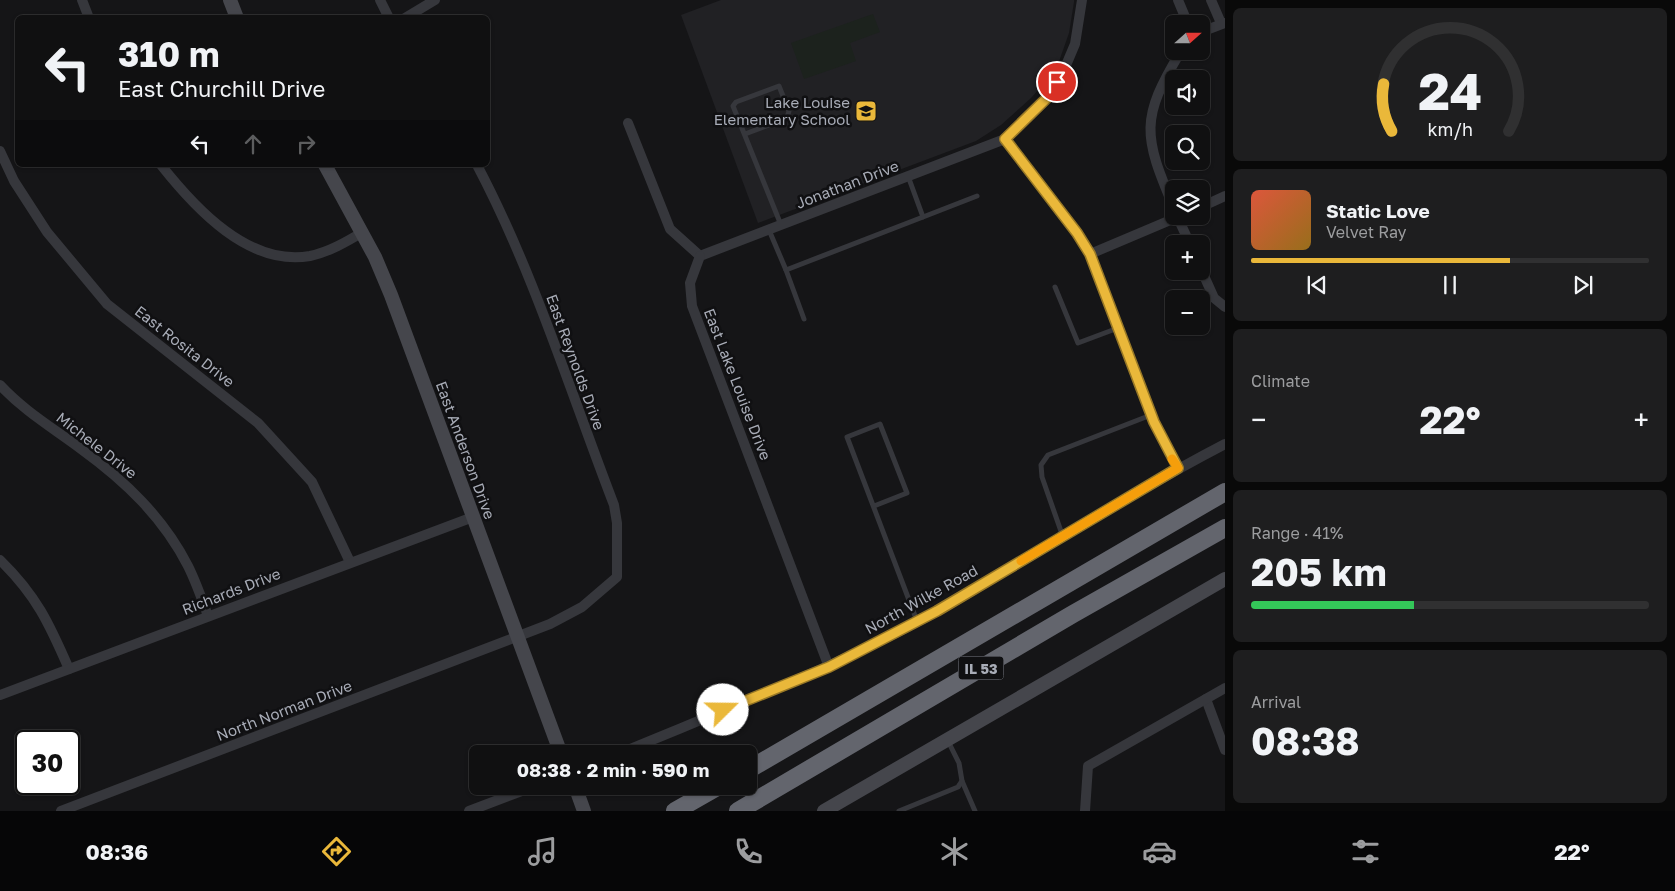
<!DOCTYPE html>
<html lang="en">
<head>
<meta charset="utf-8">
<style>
	:root { --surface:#101011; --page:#1e1e1f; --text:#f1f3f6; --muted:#9c9d9f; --line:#303031; --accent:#eab83a }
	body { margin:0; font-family:"Golos Text",sans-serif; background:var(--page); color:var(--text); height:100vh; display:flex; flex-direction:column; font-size:19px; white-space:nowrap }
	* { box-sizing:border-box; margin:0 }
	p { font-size:16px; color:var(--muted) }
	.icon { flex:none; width:28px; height:28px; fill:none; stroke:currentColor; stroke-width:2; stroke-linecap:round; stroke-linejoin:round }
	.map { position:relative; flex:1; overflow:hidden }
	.sheet { display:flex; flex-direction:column; gap:8px; padding:8px; background:#090909; width:450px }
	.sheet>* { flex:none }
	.hud { position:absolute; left:15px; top:15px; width:475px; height:152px; border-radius:8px; box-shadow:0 1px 4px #0004,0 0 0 1px var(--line); background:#101011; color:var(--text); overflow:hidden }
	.needle { width:32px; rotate:69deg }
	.buttons { position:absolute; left:1165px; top:15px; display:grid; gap:10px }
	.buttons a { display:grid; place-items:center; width:45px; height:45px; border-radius:8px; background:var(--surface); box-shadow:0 1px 4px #0004,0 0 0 1px var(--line); font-size:25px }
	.speed { position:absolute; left:15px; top:730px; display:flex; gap:10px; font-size:25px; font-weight:700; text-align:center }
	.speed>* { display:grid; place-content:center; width:65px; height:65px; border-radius:50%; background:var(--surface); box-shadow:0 1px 4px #0004,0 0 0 1px var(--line); line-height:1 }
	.speed .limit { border:2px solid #111; border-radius:8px; background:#fff; color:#111 }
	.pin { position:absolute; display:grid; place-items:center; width:42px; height:42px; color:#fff; margin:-21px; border:2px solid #fff; border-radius:50%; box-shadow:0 1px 5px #0007 }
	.me { position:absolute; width:55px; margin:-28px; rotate:68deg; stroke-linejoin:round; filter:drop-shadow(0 0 4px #0008) }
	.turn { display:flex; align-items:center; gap:18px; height:105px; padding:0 20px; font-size:22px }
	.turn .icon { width:65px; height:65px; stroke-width:2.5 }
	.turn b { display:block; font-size:35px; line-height:42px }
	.lanes { display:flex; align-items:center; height:48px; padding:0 20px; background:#0003; justify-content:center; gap:25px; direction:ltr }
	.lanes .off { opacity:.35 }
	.big { font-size:38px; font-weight:700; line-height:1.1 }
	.sheet .widget { flex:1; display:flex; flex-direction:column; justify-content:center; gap:8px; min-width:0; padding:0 18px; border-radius:8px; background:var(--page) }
	.sheet .dial { align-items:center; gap:0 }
	.dial svg { height:130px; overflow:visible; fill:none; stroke:var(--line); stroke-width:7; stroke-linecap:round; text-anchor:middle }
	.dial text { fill:var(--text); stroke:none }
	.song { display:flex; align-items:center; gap:15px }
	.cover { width:60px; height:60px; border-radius:8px; background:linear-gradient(135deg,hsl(10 70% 55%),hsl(40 70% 35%)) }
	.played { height:5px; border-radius:2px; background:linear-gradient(90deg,var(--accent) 65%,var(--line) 65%) }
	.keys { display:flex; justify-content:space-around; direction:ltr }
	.heat { display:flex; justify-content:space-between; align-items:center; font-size:28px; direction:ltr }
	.charge { height:8px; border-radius:4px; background:linear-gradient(90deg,#34c759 41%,var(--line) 0) }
	.trip { position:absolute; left:469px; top:745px; width:288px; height:50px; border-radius:8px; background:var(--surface); box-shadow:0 1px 4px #0004,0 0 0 1px var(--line); font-weight:700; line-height:50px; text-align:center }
	.tab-bar { display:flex; height:80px; justify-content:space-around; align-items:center; background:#060607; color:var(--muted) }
	.tab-bar .icon { width:35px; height:35px }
	.tab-bar .active { color:var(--accent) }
	.tab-bar b { font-size:22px; color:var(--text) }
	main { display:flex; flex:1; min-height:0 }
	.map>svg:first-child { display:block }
</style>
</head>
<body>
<main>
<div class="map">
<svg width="1225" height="811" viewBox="0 0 1225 811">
	<rect width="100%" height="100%" fill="#151517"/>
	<path fill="#212124" d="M721,0H1074V2L1069,33L1056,70L1031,98L1001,125L976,141L758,223L681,15Z"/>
	<path fill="#1c221d" d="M873,14L880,32L850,43L856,61L804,79L791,43Z"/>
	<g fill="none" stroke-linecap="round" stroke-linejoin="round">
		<g stroke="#36373c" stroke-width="5">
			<path d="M745,134L787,118L789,111L779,86L736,102L733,106L781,225"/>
			<path d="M923,217L977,196"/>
			<path d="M769,230L786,270L923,217L908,176"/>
			<path d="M786,270L804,319"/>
			<path d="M1055,287L1078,343L1118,328"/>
			<path d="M874,506L907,493L880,424L847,437L917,621"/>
			<path d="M1063,537L1042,477L1041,465L1048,455L1151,415"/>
			<path d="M962,781L975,811"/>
			<path d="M899,811L958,787L962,781L959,763L948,741"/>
		</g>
		<g stroke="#36373c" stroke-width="10">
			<path d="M82,0L89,18"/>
			<path d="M380,0L389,18"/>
			<path d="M1178,0L1188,24"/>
			<path d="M1211,0L1221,23"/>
			<path d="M405,18L435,0"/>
			<path d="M1201,32L1225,23"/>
			<path d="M628,123L670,229L700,256"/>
			<path d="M1005,139L1077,233L1090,254L1154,422L1178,469"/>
			<path d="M0,151L14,181L47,232L107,304L258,423L312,482L350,562"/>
			<path d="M161,165C195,208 249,267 310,256C329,252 346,242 363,232"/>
			<path d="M1201,207L1225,196"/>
			<path d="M1174,208C1143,135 1140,119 1181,51"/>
			<path d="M1177,216L1190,244"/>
			<path d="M1090,254L1180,216"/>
			<path d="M700,256L1005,139L1051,93L1064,70L1075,44L1082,0"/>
			<path d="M700,256L690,283L692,306L829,667"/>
			<path d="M1201,269L1214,298L1225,307"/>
			<path d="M0,385C24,411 53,428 81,449C125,481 163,517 188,566C196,582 202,599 208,616"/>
			<path d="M0,560C36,595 49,623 69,669"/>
			<path d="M0,695L473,517"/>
			<path d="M1206,699L1225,750"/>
			<path d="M618,754C726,709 835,668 938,611C1034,556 1127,495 1225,444"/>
			<path d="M61,811L550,624L582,607L617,577V523L614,505C570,391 534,273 477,165"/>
			<path d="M469,811L535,786"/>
			<path d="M1085,811L1088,766L1225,688"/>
		</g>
		<g stroke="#45464c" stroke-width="14">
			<path d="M230,0L237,18"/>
			<path d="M325,165L375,257L391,295L561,754"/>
			<path d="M575,786L584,811"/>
			<path d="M824,811L1225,579"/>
		</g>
		<g stroke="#63656d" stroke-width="18">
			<path d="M748,770L1225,492"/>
			<path d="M675,811L719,786"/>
			<path d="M738,811L1073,614L1225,528"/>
		</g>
	</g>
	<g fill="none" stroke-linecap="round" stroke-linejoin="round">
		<g stroke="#987826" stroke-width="12">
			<path id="route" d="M723,710L829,667L937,611L1178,468L1154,422L1090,254L1077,233L1005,139L1051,94L1057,82"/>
		</g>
		<use href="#route" stroke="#eab83a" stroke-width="9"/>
		<path stroke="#f59e0b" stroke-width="9" d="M1021,561L1178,468L1172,459"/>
	</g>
	<defs>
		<g id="school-square" transform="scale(1.125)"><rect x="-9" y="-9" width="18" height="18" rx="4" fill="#eab83a" stroke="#101012"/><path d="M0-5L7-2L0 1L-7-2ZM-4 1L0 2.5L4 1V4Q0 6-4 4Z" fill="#111"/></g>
	</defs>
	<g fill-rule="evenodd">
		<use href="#school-square" x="866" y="111"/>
	</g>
	<g text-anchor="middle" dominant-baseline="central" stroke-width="5" stroke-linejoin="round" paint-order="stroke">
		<rect fill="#101012" stroke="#7a7d86" stroke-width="1" x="958.5" y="656.5" width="45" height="23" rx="4"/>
		<g font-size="14" font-weight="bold" fill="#a8acb7">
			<text x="981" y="668">IL 53</text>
		</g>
		<g font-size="15" fill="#a8acb7" stroke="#101012" text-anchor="end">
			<text x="850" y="102">Lake Louise<tspan x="850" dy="17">Elementary School</tspan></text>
		</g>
		<g font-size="15" fill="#a8acb7" stroke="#101012">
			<text transform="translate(847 184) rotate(-21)">Jonathan Drive</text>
			<text transform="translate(185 346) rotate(38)">East Rosita Drive</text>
			<text transform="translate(576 362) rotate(70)">East Reynolds Drive</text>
			<text transform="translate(738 384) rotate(69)">East Lake Louise Drive</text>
			<text transform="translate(97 445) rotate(38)">Michele Drive</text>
			<text transform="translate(466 450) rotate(70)">East Anderson Drive</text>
			<text transform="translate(231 591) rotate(-21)">Richards Drive</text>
			<text transform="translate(921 599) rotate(-29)">North Wilke Road</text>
			<text transform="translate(284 710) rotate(-21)">North Norman Drive</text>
		</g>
	</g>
</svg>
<div class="buttons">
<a><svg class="needle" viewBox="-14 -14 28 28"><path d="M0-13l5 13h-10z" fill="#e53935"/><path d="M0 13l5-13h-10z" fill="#9c9d9f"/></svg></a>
<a><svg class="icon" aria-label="sound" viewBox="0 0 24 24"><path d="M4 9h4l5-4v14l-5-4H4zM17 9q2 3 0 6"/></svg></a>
<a><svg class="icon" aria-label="search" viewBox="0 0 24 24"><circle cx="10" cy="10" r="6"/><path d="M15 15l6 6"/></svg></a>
<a><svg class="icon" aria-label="layers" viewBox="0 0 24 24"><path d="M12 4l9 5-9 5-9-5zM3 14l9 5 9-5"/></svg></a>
<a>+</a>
<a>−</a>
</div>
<div class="speed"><div class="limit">30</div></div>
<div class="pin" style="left:1057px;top:82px;background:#d93025"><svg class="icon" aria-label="arrive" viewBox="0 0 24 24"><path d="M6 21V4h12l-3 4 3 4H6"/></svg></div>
<svg class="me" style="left:723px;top:710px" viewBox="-20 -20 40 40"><circle r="19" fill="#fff"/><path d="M0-13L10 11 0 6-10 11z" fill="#eab83a"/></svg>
<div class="trip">08:38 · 2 min · 590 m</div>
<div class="hud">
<div class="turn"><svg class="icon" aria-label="left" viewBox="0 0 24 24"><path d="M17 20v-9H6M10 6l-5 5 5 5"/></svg><div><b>310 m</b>East Churchill Drive</div></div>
<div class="lanes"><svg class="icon" aria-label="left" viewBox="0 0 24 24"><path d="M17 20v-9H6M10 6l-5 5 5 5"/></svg><svg class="icon off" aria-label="ahead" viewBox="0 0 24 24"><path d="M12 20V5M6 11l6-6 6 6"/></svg><svg class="icon off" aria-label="right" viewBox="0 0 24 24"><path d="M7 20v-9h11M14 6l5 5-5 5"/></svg></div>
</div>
</div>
<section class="sheet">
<div class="widget dial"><svg viewBox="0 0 100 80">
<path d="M14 69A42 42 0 1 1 86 69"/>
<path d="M14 69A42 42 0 0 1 9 40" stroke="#eab83a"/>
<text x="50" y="56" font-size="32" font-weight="700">24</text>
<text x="50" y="72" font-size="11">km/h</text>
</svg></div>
<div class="widget">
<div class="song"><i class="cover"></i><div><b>Static Love</b><p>Velvet Ray</p></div></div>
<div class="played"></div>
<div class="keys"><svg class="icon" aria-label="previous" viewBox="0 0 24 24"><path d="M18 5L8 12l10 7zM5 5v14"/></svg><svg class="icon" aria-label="pause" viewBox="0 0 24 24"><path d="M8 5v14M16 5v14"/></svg><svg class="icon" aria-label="next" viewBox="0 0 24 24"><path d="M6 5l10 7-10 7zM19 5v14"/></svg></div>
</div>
<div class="widget"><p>Climate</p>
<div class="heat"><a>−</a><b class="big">22°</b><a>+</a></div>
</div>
<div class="widget"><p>Range · 41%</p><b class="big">205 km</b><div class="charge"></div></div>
<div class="widget"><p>Arrival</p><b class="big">08:38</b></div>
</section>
</main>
<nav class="tab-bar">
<b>08:36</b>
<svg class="icon active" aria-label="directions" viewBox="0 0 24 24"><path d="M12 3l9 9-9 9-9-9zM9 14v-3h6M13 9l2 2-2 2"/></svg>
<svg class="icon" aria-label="music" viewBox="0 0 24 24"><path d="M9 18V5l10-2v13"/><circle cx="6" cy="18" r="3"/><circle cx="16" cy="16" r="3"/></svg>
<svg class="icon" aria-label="phone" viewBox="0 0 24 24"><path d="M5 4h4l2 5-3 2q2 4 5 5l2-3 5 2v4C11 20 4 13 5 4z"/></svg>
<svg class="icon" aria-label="climate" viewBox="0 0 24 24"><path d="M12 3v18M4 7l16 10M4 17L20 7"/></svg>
<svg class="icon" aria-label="car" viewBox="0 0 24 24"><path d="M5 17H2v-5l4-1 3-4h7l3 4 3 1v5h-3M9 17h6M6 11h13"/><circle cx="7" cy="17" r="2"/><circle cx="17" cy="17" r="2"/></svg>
<svg class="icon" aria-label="filters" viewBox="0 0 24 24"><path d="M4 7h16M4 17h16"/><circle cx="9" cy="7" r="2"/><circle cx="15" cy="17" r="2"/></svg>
<b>22°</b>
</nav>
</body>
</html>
